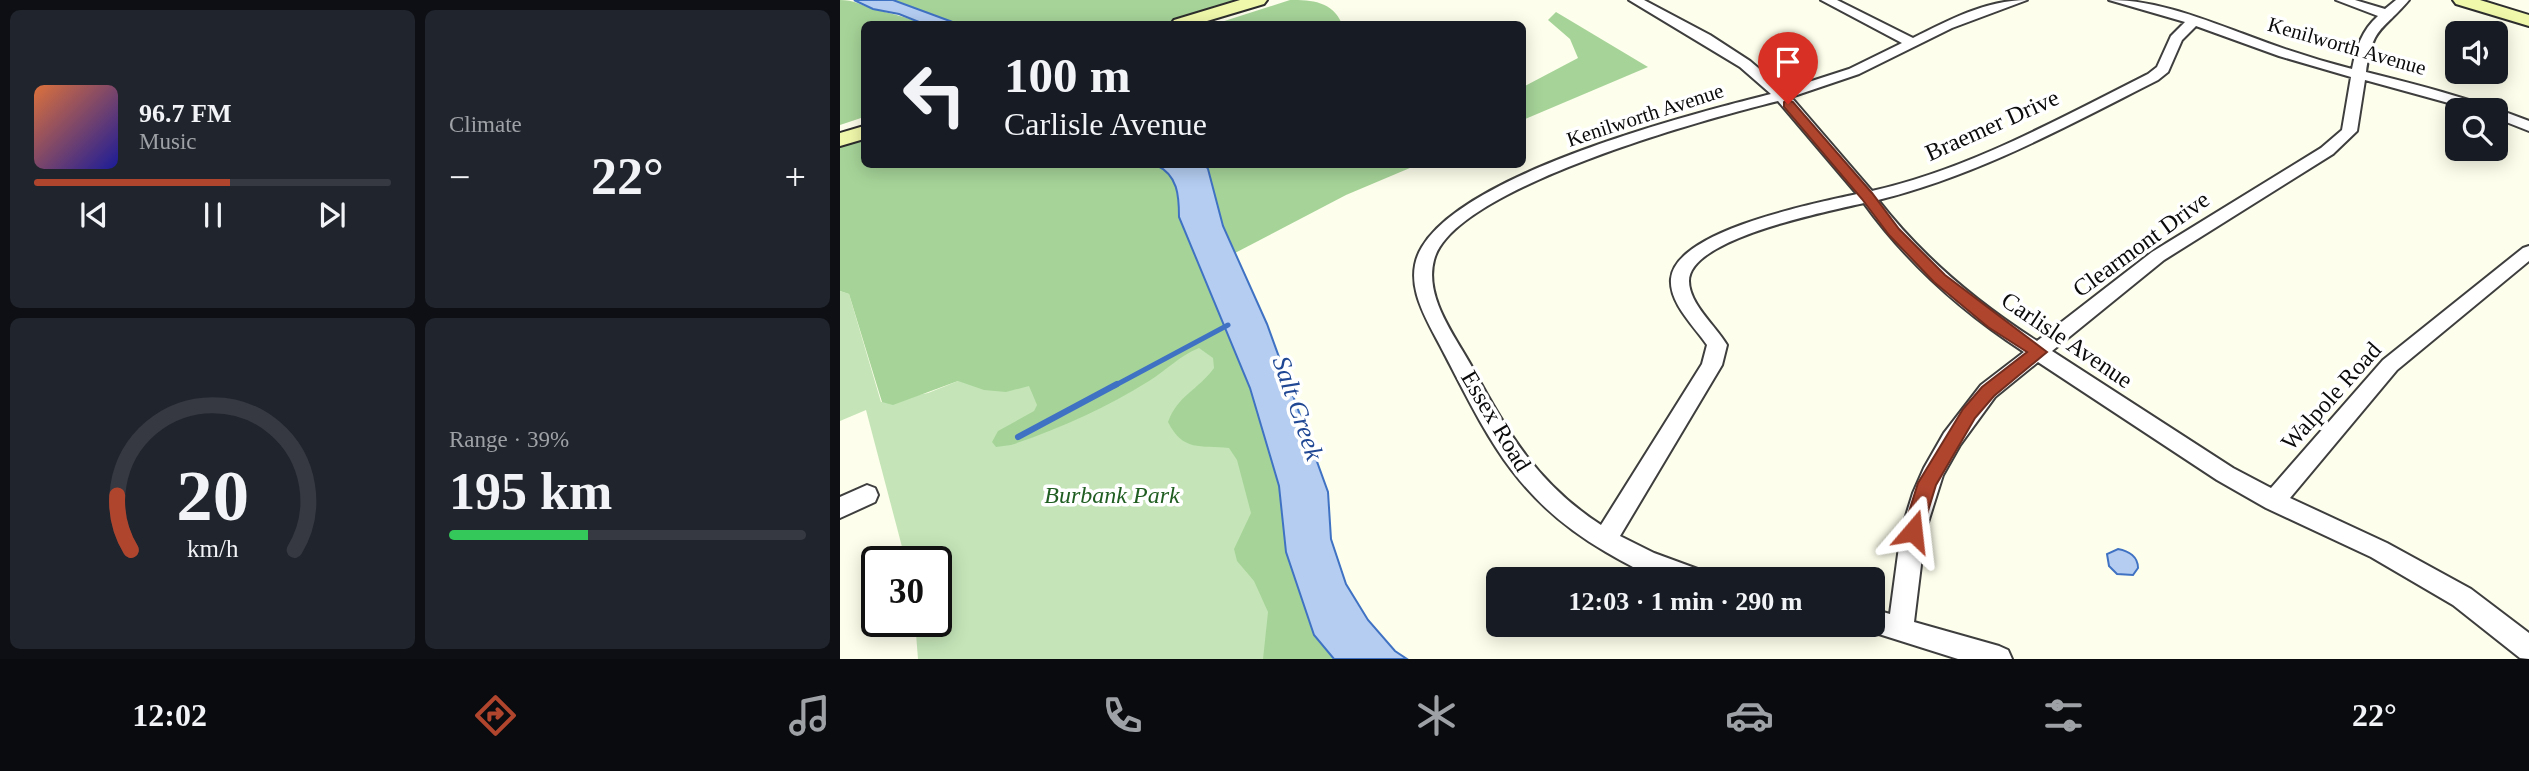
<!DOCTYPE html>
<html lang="en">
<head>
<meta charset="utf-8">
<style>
	:root { --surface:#171b24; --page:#20242c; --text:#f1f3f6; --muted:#9ea1a6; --line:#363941; --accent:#b0452e }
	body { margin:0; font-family:"Times New Roman",serif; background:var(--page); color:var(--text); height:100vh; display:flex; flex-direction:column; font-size:26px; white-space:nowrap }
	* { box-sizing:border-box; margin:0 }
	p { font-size:23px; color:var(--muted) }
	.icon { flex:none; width:38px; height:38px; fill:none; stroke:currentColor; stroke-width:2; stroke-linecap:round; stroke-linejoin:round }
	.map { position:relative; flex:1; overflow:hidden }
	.side { display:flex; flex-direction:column; gap:10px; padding:10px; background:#0d0f14; width:840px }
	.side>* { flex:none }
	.guide { position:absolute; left:21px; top:21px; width:665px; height:147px; border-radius:10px; box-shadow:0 4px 18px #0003; background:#171b24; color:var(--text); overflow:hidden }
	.fabs { position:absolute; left:1605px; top:21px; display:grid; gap:14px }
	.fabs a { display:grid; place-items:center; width:63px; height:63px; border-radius:10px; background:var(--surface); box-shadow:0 4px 18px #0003; font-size:35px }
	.speed { position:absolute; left:21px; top:546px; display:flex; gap:14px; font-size:35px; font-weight:700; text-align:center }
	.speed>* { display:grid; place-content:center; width:91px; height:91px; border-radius:50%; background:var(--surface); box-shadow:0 4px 18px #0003; line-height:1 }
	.speed .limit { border:4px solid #111; border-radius:10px; background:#fff; color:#111 }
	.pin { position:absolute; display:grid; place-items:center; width:60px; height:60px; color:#fff; margin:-72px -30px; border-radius:50% 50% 50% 0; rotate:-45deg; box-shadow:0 0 7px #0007 }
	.pin .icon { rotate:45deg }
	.me { position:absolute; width:77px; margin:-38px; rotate:17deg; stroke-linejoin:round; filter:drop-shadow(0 0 5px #0008) }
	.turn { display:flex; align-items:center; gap:24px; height:147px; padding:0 28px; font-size:32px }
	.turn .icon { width:91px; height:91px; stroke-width:2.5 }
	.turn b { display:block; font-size:49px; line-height:60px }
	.big { font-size:52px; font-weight:800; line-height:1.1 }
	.side .tile { flex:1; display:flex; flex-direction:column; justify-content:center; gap:10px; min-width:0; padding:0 24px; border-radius:10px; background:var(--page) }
	.side .dial { align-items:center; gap:0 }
	.dial svg { height:182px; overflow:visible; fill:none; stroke:var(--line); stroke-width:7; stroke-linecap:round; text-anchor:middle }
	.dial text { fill:var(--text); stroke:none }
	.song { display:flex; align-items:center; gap:21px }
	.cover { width:84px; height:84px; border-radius:10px; background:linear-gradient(135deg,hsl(20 70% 55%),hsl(240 70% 35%)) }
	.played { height:7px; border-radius:4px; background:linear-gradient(90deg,var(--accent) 55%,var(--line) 55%) }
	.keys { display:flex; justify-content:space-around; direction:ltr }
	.heat { display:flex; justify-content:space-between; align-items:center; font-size:38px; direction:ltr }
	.charge { height:10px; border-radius:5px; background:linear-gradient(90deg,#34c759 39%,var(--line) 0) }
	.side .tiles { flex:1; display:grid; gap:10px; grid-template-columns:repeat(2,1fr) }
	.trip { position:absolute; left:646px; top:567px; width:399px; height:70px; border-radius:10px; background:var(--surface); box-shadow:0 4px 18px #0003; font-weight:800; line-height:70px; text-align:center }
	.dock { display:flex; height:112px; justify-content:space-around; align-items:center; background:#090b0e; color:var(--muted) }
	.dock .icon { width:49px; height:49px }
	.dock .current { color:var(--accent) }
	.dock b { font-size:32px; color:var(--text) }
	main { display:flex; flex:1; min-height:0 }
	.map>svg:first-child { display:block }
</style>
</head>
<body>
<main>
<section class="side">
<div class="tiles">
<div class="tile">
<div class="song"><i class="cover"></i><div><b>96.7 FM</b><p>Music</p></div></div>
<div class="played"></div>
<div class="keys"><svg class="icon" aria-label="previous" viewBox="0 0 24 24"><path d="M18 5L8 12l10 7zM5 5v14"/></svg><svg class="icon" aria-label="pause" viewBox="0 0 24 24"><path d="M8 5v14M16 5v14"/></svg><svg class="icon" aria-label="next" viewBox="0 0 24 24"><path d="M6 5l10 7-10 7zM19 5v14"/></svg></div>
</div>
<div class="tile"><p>Climate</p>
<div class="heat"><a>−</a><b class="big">22°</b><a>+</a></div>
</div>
<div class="tile dial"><svg viewBox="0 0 100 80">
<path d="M14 69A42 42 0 1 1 86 69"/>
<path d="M14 69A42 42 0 0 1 8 45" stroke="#b0452e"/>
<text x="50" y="56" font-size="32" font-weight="700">20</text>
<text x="50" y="72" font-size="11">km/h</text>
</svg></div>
<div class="tile"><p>Range · 39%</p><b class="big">195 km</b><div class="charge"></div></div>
</div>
</section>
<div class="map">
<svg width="1689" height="659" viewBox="0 0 1689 659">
	<rect width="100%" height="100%" fill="#fdfeeb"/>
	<path fill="#c5e5b8" d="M360,268L474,635L494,659H78L75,621H96V562H66L26,410L0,421V291L9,294L41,402L88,393L118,381Z"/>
	<g fill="#a6d498">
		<path d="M0,0C14,0 21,5 34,9C51,14 67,17 84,24H24V117L0,125Z"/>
		<path d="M54,0H400L321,24H118Z"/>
		<path d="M450,0C472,0 492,1 502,24H375Z"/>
		<path d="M716,12L808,67L683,120V87L738,58L730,39L708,20Z"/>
		<path d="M24,138V164H316C338,175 339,196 339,217L410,388L439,486L446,552L474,635L494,659H423L428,612L414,581L397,561L394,549L411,513L397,460L389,448C360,445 343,452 328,422C338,395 358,390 374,368L373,358L359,348C339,356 327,370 309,381C266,408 219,429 171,445L156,447L152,442L158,431L194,411L197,405L189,386L166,392L144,390L118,381L53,405L42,402L9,294L0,291V146Z"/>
		<path d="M365,165H577L506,195L395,253L383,226Z"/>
	</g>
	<g fill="#b4cdf1" stroke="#4072c3" stroke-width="2">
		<path d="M14,0H53L118,24H84L59,14L33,9Z"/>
		<path d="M316,165H365L368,169L383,226L427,324L488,492L491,539L506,584L528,620L555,651L567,659H494L474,635L446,552L439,486L410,388L339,217C339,196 338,175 316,165Z"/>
		<path d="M1278,549C1289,551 1298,557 1298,568L1293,575L1277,574L1269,566L1267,554Z"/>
	</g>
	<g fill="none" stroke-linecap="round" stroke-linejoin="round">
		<path stroke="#4072c3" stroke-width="5" d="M274,386L388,325"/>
		<path stroke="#4072c3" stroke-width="6" d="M178,437L277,384"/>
		<g stroke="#3e3e3e" stroke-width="4">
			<g id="street">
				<path d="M789,0H804L870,35L910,61L944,90L1009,69L1062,43L981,0H997L1073,38C1109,20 1146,0 1187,0L1112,28L1019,74L951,97L1032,191C1130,169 1218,119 1308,74L1317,67L1331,36L1345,22L1269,0C1318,0 1363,19 1409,36C1443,49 1477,60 1512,69C1516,48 1522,30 1538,16L1496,0H1515L1545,9L1556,0H1569C1542,32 1533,25 1526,72C1582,86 1636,100 1689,121V131L1656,118V110H1634L1525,80L1517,131L1493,154L1324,260L1212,351L1393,468L1431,488L1543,360L1683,248L1689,246V261L1557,370L1450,498L1547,543L1631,589L1689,633V659L1680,658L1613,605L1531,557L1426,508L1377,480L1198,362L1155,397L1120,445L1103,475L1085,532L1074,622L1159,646L1168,650L1172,659H1118L1023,629L1021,625H1032V609L1050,614L1061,532L1073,493L1084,468L1104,433L1141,385L1184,352C1121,311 1068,264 1024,203C990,211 849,238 849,281C849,304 876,326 887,345L882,365L780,536L814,553L863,571L866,579C853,579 836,582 824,579C804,574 783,562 766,552C678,501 650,442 605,355C589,323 560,283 582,247C626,173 847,115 931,94L900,67ZM1356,26L1439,56L1511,77L1502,130L1481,148L1312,252L1197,341C1136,302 1083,258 1038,200C1139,175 1227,126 1318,80L1328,72L1342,40ZM938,101L1017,194C977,203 835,230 831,279C829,303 855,327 867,345L862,364L761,525C698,484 667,433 632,367C615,336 584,297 594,260C612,188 869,118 938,101Z"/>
				<path d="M27,485L35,488L38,495L35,502L0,518V497Z"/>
			</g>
		</g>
		<g stroke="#2d2d2d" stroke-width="4">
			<g id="secondary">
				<path d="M400,0H427L424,4L357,24H331L334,20Z"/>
				<path d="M1613,0H1640L1689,15V26L1616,4Z"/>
				<path d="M24,126V139L0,146V133Z"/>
			</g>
		</g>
		<use href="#street" fill="#fff" fill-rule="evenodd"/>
		<use href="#secondary" fill="#f0f9ab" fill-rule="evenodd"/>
	</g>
	<path fill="#b0452e" stroke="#722d1e" stroke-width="2" d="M948,100L953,102L1032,193L1059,229L1105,275L1207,352L1154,396L1135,418L1096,485L1080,537L1073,539L1066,537L1063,531L1078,483L1123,409L1142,387L1187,352L1148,327L1094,282L1049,235L1022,199L944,107V102Z"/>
	<g text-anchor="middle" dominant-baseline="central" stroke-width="7" stroke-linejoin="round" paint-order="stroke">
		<g font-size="21" fill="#0b0b0b" stroke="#fff">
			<text transform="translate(1507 46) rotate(16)">Kenilworth Avenue</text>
			<text transform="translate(805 115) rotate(-18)">Kenilworth Avenue</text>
		</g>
		<g font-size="24" fill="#0b0b0b" stroke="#fff">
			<text transform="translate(1152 125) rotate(-24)">Braemer Drive</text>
			<text transform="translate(1301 244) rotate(-36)">Clearmont Drive</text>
			<text transform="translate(1227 340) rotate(34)">Carlisle Avenue</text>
			<text transform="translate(1491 396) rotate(-48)">Walpole Road</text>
			<text transform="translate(656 421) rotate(59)">Essex Road</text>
		</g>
		<g font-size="24" font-style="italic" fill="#215e22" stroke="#fff">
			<text x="272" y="495">Burbank Park</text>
		</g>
		<g font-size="26" font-style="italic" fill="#1f4793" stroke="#fff">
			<text transform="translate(458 408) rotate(71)">Salt Creek</text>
		</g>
	</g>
</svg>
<div class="fabs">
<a><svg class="icon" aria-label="sound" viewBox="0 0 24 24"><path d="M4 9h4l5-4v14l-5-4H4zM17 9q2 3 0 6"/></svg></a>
<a><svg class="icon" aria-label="search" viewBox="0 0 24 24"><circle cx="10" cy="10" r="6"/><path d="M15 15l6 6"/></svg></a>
</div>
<div class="speed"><div class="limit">30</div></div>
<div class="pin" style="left:948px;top:104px;background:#d93025"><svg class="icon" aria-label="arrive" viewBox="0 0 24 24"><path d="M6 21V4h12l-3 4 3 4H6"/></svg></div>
<svg class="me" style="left:1073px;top:531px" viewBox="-20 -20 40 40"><path d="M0-17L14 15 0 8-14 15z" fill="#b0452e" stroke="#fff" stroke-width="4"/></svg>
<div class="trip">12:03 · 1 min · 290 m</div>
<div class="guide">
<div class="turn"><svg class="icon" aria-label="left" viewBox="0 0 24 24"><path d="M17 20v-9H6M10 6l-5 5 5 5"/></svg><div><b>100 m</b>Carlisle Avenue</div></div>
</div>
</div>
</main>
<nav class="dock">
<b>12:02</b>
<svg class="icon current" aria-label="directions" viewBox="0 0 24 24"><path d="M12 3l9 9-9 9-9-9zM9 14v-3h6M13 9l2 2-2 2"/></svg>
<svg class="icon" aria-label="music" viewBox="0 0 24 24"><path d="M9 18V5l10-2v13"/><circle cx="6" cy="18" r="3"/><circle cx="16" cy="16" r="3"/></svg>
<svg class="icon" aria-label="phone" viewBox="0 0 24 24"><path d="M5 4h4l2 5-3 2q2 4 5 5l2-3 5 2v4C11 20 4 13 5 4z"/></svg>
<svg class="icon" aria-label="climate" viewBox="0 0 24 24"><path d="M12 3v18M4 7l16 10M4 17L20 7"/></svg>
<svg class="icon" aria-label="car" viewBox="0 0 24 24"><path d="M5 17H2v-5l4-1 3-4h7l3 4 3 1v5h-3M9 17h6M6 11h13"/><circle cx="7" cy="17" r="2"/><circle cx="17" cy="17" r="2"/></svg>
<svg class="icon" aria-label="filters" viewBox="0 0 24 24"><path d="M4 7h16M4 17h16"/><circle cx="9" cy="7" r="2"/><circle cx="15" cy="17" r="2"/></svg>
<b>22°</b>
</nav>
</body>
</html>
